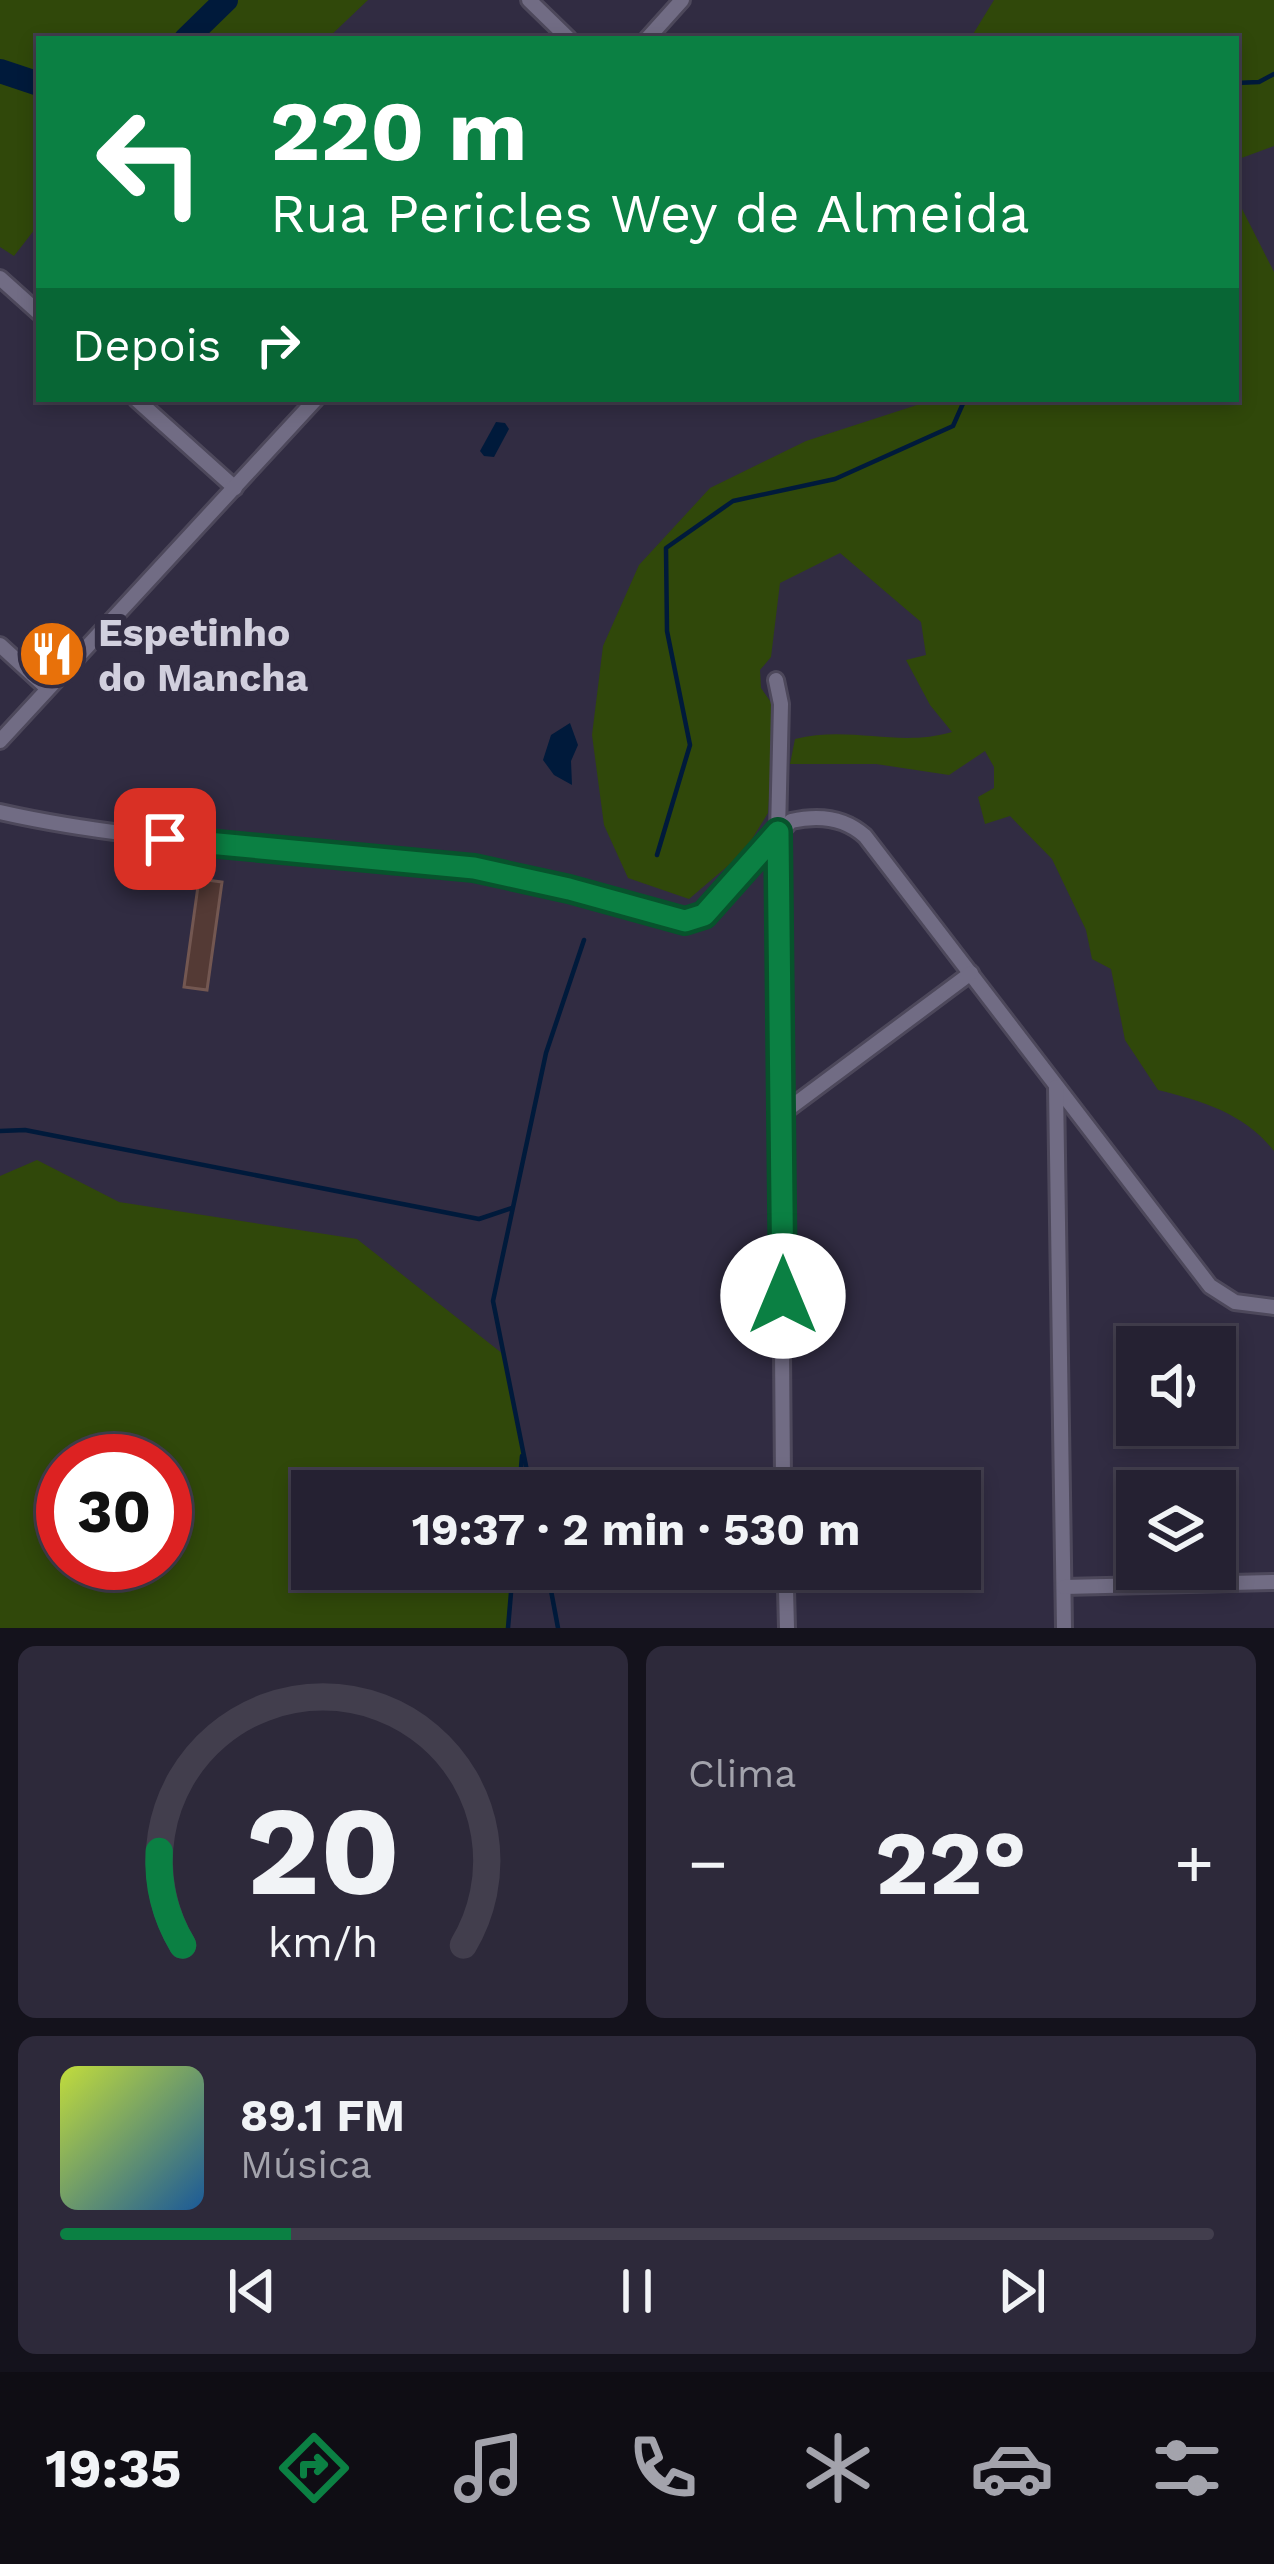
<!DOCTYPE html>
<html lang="pt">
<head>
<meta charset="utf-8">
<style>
	:root { --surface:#252132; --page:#2d293a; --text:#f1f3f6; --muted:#a3a3ac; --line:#423e4d; --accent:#0b8043 }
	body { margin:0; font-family:"Work Sans",sans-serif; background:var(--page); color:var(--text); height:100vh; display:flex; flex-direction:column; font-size:45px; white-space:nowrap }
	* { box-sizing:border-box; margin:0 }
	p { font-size:39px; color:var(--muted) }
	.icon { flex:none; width:66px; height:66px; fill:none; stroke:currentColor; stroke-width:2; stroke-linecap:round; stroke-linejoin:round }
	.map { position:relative; height:1628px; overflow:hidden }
	.details { display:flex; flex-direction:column; gap:18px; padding:18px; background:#14121c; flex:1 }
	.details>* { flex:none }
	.guide { position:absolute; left:36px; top:36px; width:1203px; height:366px; border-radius:0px; box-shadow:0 6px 18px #0003,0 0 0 3px var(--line); background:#0b8043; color:#fff; overflow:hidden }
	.tools { position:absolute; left:1116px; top:1326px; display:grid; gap:24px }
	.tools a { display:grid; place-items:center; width:120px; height:120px; border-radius:0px; background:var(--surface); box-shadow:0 6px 18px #0003,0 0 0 3px var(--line); font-size:60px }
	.speed { position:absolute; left:36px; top:1434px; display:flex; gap:24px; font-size:60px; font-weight:700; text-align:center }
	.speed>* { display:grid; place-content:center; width:156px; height:156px; border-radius:50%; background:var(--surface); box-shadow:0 6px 18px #0003,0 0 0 3px var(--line); line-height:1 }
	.speed .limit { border:18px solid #d22; background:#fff; color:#111 }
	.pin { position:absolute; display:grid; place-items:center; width:102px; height:102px; color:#fff; margin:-51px; border-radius:24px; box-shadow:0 6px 18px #0006 }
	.me { position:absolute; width:132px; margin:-66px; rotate:0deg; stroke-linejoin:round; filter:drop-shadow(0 0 9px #0008) }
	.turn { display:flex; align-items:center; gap:42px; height:252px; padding:0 36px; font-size:54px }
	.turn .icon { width:156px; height:156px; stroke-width:2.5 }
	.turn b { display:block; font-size:84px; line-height:102px }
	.then { display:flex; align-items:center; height:114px; padding:0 36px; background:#0003; gap:24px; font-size:45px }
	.big { font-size:90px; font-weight:700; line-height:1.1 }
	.details .widget { flex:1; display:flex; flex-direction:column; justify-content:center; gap:18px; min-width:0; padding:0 42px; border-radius:18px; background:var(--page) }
	.details .dial { align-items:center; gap:0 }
	.dial svg { height:312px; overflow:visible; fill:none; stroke:var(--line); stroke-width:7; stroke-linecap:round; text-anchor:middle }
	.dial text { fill:var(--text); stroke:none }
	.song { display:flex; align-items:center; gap:36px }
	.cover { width:144px; height:144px; border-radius:18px; background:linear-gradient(135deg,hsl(70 70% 55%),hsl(210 70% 35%)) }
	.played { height:12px; border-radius:6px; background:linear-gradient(90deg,var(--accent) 20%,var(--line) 20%) }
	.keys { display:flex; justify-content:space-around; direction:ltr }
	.heat { display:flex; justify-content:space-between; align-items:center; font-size:66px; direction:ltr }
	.details .tiles { flex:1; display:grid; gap:18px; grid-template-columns:1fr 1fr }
	.widget:last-child { grid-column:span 2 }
	.trip { position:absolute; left:291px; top:1470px; width:690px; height:120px; border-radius:0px; background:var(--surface); box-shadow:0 6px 18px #0003,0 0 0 3px var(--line); font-weight:700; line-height:120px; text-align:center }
	.tab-bar { display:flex; height:192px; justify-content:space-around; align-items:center; background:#0f0d14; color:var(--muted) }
	.tab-bar .icon { width:84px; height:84px }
	.tab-bar .active { color:var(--accent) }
	.tab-bar b { font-size:54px; color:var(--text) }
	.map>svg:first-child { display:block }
</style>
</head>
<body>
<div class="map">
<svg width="1274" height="1628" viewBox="0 0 1274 1628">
	<rect width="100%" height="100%" fill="#312c42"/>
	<g fill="#30480a" fill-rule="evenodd">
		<path d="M0,0H368L327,39H39V224L14,256L0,247Z"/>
		<path d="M994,0H1274V146L1236,160V39H970Z"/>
		<path d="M1236,197L1274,272V1151C1245,1114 1203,1101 1158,1090L1125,1040L1111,969L1092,959L1086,930L1052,859L1010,816L985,824L978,797L994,788V767L985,751L949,775L876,764H790L795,739C851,725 898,748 952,732L930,705L906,660L926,655L921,622L840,553L780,583L771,657L760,670L761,688L775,708L768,813L744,852L689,899L628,878L604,825L592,735L603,646L639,565L710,488L806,441L920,404L923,399H1236Z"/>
		<path d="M37,1160L119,1202L357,1239L503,1354L523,1450L519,1491H312V1569H513L508,1628H0V1176ZM63,1461H165V1563H63Z"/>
	</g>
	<g fill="#001a3b">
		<path d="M496,422L505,423L509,429L494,457L484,456L480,451Z"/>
		<path d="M570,723L578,745L571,761L572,785L554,775L543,760L551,735Z"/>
	</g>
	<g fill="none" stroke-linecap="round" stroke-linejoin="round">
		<g stroke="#001a3b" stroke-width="4.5">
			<path d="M1236,83L1259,82L1274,74"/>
			<path d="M657,855L690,745L667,631L666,548L733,501L835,479L953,426L965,399"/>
			<path d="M0,1131L25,1130L479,1219L512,1208"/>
			<path d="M519,1491L522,1456"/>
			<path d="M531,1491L493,1301L546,1053L584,940"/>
			<path d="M547,1569L558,1628"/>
			<path d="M508,1628L513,1569"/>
		</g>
		<g stroke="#001a3b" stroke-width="24">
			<path d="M186,39L226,0"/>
			<path d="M0,71L39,84"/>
		</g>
	</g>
	<path fill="#543a35" stroke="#735751" stroke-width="3" d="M199,879L222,882L207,990L184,987Z"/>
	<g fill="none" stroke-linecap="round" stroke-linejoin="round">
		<g stroke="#4d485b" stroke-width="20">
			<g id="minor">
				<path d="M529,0L569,39"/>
				<path d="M647,39L682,0"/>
				<path d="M0,278L39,313"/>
				<path d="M136,399L235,488"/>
				<path d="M0,645L47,688"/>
				<path d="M776,680L781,704L778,832L783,1479"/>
				<path d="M0,741L316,399"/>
				<path d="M0,812C176,852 359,844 536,882C577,890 669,930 704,915L791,821C817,815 844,817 865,836L1210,1286L1235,1302L1274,1307"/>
				<path d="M1056,1087L1064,1628"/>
				<path d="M783,1113L971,973"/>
				<path d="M1064,1587L1274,1582"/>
				<path d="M786,1589L787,1628"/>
			</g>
		</g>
		<use href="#minor" stroke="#716c84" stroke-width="14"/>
	</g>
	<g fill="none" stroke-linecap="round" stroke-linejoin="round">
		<g stroke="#07532c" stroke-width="30">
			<path id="route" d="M165,839L474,868L569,889L685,921L704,915L778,832L783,1296"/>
		</g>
		<use href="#route" stroke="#0b8043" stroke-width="21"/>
	</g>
	<defs>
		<g id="restaurant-disc" transform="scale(3.45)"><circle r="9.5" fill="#e8710a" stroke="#312c42"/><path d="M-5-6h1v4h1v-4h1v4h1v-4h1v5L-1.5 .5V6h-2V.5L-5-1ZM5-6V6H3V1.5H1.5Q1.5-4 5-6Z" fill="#fff"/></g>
	</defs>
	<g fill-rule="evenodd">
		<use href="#restaurant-disc" x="52" y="654"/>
	</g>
	<g text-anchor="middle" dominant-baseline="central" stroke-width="12" stroke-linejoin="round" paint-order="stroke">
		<g font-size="39" font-weight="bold" fill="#d1cfdd" stroke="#312c42" text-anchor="start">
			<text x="98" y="632">Espetinho<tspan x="98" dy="45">do Mancha</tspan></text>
		</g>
	</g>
</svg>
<div class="tools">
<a><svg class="icon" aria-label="sound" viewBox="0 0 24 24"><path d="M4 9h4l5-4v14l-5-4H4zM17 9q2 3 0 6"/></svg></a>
<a><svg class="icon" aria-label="layers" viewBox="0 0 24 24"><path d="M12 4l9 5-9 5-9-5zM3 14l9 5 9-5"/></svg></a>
</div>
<div class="speed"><div class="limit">30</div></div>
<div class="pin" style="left:165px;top:839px;background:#d93025"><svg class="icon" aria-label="arrive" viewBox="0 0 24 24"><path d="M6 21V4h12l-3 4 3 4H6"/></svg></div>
<svg class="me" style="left:783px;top:1296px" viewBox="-20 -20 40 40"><circle r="19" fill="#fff"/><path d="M0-13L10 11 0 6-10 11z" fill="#0b8043"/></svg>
<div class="trip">19:37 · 2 min · 530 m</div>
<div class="guide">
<div class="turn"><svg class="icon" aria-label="left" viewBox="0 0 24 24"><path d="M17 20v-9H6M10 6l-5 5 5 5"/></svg><div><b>220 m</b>Rua Pericles Wey de Almeida</div></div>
<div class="then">Depois<svg class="icon" aria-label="right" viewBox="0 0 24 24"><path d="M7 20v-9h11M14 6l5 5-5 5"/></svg></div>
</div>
</div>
<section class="details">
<div class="tiles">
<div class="widget dial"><svg viewBox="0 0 100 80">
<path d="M14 69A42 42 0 1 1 86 69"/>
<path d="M14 69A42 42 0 0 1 8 45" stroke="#0b8043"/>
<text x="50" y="56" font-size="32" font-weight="700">20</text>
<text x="50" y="72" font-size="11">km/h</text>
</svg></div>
<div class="widget"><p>Clima</p>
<div class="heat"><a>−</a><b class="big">22°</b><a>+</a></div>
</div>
<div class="widget">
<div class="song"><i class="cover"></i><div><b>89.1 FM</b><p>Música</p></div></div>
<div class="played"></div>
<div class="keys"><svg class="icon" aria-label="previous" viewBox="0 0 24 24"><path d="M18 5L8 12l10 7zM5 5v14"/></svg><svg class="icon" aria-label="pause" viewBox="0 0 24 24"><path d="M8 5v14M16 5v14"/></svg><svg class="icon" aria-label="next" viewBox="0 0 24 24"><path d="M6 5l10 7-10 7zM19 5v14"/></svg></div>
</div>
</div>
</section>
<nav class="tab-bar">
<b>19:35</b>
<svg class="icon active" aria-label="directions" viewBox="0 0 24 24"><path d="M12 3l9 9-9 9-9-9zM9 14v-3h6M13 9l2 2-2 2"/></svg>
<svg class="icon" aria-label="music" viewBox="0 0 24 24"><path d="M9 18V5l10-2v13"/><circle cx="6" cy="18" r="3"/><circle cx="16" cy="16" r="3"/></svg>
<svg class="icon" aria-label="phone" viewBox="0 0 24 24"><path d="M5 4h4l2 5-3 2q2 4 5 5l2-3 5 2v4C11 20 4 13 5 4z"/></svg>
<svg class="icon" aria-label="climate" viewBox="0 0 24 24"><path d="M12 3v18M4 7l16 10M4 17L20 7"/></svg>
<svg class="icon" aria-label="car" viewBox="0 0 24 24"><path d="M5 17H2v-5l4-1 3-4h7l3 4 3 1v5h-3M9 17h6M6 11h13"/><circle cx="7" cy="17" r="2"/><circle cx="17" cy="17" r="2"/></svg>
<svg class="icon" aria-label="filters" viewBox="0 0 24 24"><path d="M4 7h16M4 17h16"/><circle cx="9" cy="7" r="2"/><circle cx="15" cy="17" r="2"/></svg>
</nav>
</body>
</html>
